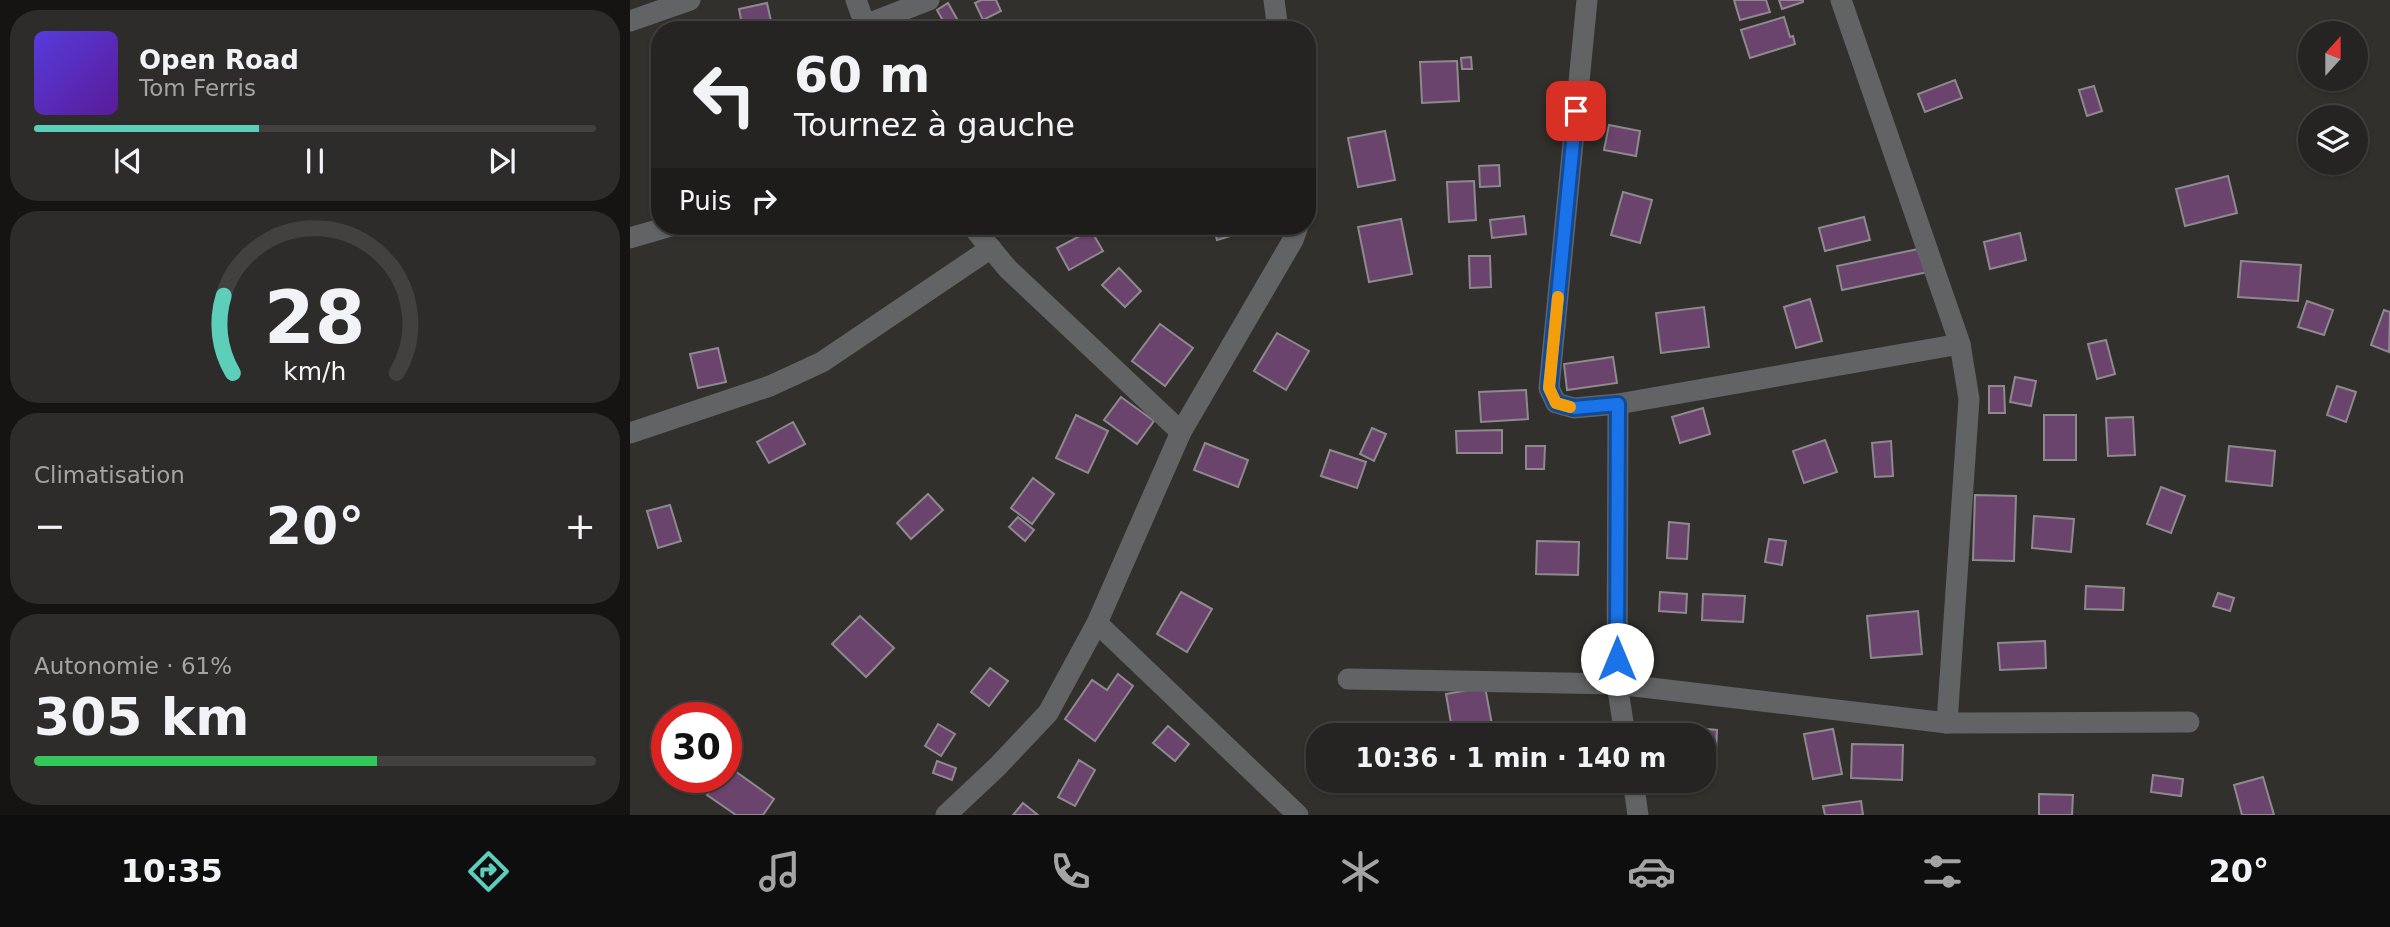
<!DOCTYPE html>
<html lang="fr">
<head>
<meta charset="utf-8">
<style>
	:root { --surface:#262422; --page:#2e2c2a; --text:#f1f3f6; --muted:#a4a4a5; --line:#424140; --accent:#5cceba }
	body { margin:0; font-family:"DejaVu Sans",sans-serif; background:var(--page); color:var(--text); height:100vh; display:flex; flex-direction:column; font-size:26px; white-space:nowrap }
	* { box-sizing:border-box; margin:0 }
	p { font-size:23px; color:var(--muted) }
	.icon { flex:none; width:38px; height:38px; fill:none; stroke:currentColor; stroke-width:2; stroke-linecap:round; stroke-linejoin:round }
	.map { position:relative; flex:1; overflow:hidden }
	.sheet { display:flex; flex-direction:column; gap:10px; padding:10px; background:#151413; width:630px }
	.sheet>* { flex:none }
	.top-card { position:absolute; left:21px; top:21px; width:665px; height:214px; border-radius:28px; box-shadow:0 2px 5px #0004,0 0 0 2px var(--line); background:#262422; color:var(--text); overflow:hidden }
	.needle { width:46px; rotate:21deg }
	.tools { position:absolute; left:1668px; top:21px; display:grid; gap:14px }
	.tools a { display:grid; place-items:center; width:70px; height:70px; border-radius:50%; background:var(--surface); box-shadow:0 2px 5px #0004,0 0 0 2px var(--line); font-size:35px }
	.speed { position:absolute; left:21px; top:702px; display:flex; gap:14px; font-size:35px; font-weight:700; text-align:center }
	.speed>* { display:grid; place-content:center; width:91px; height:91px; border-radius:50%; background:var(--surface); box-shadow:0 2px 5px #0004,0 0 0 2px var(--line); line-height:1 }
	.speed .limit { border:10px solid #d22; background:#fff; color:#111 }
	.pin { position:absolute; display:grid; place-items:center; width:60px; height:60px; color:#fff; margin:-30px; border-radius:14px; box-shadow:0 4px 10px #0006 }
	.me { position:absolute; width:77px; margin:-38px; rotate:0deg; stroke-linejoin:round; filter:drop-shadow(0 0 5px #0008) }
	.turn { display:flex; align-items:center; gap:24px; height:147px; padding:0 28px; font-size:32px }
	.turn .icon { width:91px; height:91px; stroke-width:2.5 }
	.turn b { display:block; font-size:49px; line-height:60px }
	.then { display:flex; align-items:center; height:66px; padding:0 28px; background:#0003; gap:14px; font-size:26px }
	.big { font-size:52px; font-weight:600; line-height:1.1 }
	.sheet .widget { flex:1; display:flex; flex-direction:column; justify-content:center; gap:10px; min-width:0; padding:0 24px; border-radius:28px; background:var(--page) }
	.sheet .dial { align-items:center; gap:0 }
	.dial svg { height:182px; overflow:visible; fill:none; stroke:var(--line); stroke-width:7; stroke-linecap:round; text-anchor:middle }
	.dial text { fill:var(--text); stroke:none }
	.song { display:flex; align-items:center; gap:21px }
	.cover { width:84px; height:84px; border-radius:10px; background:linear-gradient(135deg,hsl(250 70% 55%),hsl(270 70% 35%)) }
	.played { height:7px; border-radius:4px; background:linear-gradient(90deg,var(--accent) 40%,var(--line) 40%) }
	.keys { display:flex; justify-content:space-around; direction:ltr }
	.heat { display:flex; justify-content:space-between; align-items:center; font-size:38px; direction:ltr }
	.charge { height:10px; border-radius:5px; background:linear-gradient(90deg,#34c759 61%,var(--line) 0) }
	.trip { position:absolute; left:676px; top:723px; width:410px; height:70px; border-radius:28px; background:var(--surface); box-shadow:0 2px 5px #0004,0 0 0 2px var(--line); font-weight:600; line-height:70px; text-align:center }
	.tabs { display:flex; height:112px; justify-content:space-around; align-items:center; background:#0f0e0e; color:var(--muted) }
	.tabs .icon { width:49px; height:49px }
	.tabs .selected { color:var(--accent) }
	.tabs b { font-size:32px; color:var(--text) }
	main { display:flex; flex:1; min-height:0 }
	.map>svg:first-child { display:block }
</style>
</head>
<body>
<main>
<section class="sheet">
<div class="widget">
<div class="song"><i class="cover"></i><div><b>Open Road</b><p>Tom Ferris</p></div></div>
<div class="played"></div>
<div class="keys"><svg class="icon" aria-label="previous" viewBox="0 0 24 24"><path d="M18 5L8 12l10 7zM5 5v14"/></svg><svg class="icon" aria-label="pause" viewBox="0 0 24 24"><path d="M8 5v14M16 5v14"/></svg><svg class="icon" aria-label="next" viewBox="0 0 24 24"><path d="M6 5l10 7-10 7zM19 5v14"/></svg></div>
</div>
<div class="widget dial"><svg viewBox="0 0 100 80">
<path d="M14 69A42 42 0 1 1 86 69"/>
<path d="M14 69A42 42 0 0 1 10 35" stroke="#5cceba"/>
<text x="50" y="56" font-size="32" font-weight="700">28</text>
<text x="50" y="72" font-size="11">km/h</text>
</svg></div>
<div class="widget"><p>Climatisation</p>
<div class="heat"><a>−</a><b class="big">20°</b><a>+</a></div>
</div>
<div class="widget"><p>Autonomie · 61%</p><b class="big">305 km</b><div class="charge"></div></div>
</section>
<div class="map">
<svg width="1760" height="815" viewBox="0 0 1760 815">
	<rect width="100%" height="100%" fill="#32302d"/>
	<g fill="#6b446e" stroke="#8d898d" stroke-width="2">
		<path d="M351,0H366L371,11L353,20L345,3Z"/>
		<path d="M1104,0H1136L1140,12L1110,20Z"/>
		<path d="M1149,0H1173V2L1152,9Z"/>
		<path d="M137,3L143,30H113L109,9Z"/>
		<path d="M318,3L327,19L316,26L307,10Z"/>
		<path d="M1154,17L1160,37L1163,36L1165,44L1120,58L1111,30Z"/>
		<path d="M841,57L842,69H832L831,58Z"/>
		<path d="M827,61L829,101L792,103L790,62Z"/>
		<path d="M1325,80L1332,98L1295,112L1288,94Z"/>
		<path d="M1464,86L1472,111L1457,116L1449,90Z"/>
		<path d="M979,125L1010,131L1006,156L974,150Z"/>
		<path d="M755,131L765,180L728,187L718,138Z"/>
		<path d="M869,165L870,186L850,187L849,166Z"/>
		<path d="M1598,176L1607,213L1555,226L1546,189Z"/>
		<path d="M844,181L846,220L819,222L817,182Z"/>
		<path d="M993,192L1022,200L1010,243L981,235Z"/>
		<path d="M894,216L896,234L862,238L860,220Z"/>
		<path d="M1234,217L1240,240L1195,251L1189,228Z"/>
		<path d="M771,219L782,274L739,282L728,227Z"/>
		<path d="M583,226H612L614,232L587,240Z"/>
		<path d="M461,230L473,251L439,270L427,248Z"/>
		<path d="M1390,233L1396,260L1360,269L1354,242Z"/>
		<path d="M1293,248L1298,272L1212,290L1207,266Z"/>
		<path d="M839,256H860L861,287L840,288Z"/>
		<path d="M1611,261L1671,265L1668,301L1608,297Z"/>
		<path d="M489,268L511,291L495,307L472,285Z"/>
		<path d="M1180,299L1192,341L1166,348L1154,307Z"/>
		<path d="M1677,301L1703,310L1694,335L1668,327Z"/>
		<path d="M1074,307L1079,347L1031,353L1026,313Z"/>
		<path d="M1754,310L1760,312L1759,352L1741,345Z"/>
		<path d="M530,324L563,348L535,386L502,361Z"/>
		<path d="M647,333L679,351L656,390L624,371Z"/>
		<path d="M1476,340L1485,374L1467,379L1458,344Z"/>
		<path d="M88,348L96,382L68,388L60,354Z"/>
		<path d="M983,357L987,383L937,390L934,364Z"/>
		<path d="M1385,377L1406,381L1401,406L1380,402Z"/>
		<path d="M1359,386H1374L1375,413H1359Z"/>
		<path d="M1707,386L1726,392L1716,422L1697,415Z"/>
		<path d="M896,390L898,419L851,422L849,392Z"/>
		<path d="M491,397L524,421L507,444L474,420Z"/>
		<path d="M1073,408L1080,434L1050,443L1042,417Z"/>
		<path d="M446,415L478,431L458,473L426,458Z"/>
		<rect x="1414" y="415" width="32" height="45"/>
		<path d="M1503,417L1505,455L1478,456L1476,418Z"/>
		<path d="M163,422L175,444L139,463L127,442Z"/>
		<path d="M742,428L756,434L744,461L730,454Z"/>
		<path d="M872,430V453H827L826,431Z"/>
		<path d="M1195,440L1207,472L1174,483L1163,451Z"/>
		<path d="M1261,441L1263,476L1245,477L1242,443Z"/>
		<path d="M575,443L618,460L608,487L564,470Z"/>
		<path d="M896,446H915L914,469H896Z"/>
		<path d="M1599,446L1645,451L1642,486L1596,481Z"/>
		<path d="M700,450L736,462L727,488L691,476Z"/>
		<path d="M403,478L424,494L402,524L381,508Z"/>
		<path d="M1531,487L1555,496L1541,533L1517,524Z"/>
		<path d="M298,494L313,510L281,539L267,523Z"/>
		<path d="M1345,495L1386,496L1384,561L1343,560Z"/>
		<path d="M40,505L51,541L28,548L17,511Z"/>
		<path d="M1404,516L1444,519L1441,552L1402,548Z"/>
		<path d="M388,517L404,530L395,541L379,527Z"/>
		<path d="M1039,522L1059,524L1057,559L1037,558Z"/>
		<path d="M1139,539L1156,541L1152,565L1135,562Z"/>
		<path d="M907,541L949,542L948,575L906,574Z"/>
		<path d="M1456,586L1494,588L1493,610L1455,609Z"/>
		<path d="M551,592L582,609L557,652L527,634Z"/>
		<path d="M1030,592L1057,594L1056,613L1029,611Z"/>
		<path d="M1588,593L1604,598L1600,611L1583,606Z"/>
		<path d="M1073,594L1115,596L1113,622L1072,620Z"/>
		<path d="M1288,611L1292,654L1241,658L1237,616Z"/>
		<path d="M230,616L264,648L236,677L202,644Z"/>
		<path d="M1415,641L1416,668L1370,670L1368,643Z"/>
		<path d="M360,668L378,681L359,706L341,692Z"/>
		<path d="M488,674L503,686L465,741L435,719L462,680L477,690Z"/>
		<path d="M855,687L864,735H823L816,694Z"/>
		<path d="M308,724L325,734L311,756L295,746Z"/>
		<path d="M538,726L559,744L545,761L523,743Z"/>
		<path d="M1054,727L1087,730L1086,754L1073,753V735H1054Z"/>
		<path d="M1203,729L1212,774L1183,779L1174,734Z"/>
		<path d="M1222,744L1273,745L1272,780L1221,778Z"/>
		<path d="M449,760L465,770L445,806L428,797Z"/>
		<path d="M307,761L326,768L322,780L303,773Z"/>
		<path d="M98,766L144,799L133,815H106L77,795L90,777H96Z"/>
		<path d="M1523,775L1553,779L1551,796L1521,792Z"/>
		<path d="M1633,777L1644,815H1612L1604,785Z"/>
		<path d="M922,780H935L937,787L924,790Z"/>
		<path d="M1409,794L1443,795L1442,815H1409Z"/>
		<path d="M1231,801L1233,815H1195L1193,806Z"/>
		<path d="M393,803L408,815H383Z"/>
	</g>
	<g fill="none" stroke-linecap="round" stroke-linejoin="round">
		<g stroke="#616364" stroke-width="21">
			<path d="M226,0L237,30"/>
			<path d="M644,0L648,30"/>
			<path d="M957,0L919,388L926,403L944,408L988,404L1330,344"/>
			<path d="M1211,0L1330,344L1339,399L1317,723"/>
			<path d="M0,21L60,0"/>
			<path d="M235,25L299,0"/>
			<path d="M342,226L378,269L551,432"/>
			<path d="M0,238L41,226"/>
			<path d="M988,404L987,684L995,735"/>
			<path d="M0,433L140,386L192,362L361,248"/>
			<path d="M467,623L668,815"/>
			<path d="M718,679L987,684L1317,723L1559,722"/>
			<path d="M1003,780L1008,815"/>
			<path d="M316,815L368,766L418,713L467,623L551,432L663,240L668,226"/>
		</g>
	</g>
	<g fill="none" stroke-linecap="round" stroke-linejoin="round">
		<g stroke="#114b97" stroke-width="18">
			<path id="route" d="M946,111L919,388L926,403L944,408L988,404L987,659"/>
		</g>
		<use href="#route" stroke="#1a73e8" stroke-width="12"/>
		<path stroke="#f59e0b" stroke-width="12" d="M928,297L919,388L926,403L940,407"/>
	</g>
</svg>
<div class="tools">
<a><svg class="needle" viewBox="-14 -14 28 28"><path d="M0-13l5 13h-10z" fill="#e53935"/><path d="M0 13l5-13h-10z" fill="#a4a4a5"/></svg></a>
<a><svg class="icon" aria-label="layers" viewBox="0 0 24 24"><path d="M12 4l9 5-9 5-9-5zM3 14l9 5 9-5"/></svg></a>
</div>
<div class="speed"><div class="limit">30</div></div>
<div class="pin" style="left:946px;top:111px;background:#d93025"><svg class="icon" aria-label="arrive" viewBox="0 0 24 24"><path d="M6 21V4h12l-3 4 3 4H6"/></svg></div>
<svg class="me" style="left:987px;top:659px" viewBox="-20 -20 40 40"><circle r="19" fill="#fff"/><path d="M0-13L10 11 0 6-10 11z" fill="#1a73e8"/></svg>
<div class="trip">10:36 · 1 min · 140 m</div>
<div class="top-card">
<div class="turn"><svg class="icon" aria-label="left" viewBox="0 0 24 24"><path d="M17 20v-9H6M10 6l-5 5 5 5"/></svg><div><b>60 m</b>Tournez à gauche</div></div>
<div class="then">Puis<svg class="icon" aria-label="right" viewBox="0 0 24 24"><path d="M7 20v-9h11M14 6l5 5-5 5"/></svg></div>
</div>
</div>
</main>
<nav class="tabs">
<b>10:35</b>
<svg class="icon selected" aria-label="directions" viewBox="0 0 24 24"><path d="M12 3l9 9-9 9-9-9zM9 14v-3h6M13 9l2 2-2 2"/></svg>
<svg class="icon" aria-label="music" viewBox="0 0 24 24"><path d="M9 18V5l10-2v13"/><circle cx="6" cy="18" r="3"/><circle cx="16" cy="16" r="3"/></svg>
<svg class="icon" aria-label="phone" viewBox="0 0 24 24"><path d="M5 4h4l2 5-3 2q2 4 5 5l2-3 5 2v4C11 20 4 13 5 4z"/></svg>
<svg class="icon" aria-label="climate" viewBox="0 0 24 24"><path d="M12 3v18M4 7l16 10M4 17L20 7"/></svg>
<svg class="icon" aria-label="car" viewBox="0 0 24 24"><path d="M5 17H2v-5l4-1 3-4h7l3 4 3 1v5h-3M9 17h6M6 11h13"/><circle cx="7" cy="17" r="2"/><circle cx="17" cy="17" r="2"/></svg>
<svg class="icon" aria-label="filters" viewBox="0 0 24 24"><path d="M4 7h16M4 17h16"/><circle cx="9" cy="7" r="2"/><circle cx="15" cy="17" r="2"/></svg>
<b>20°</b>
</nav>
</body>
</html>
